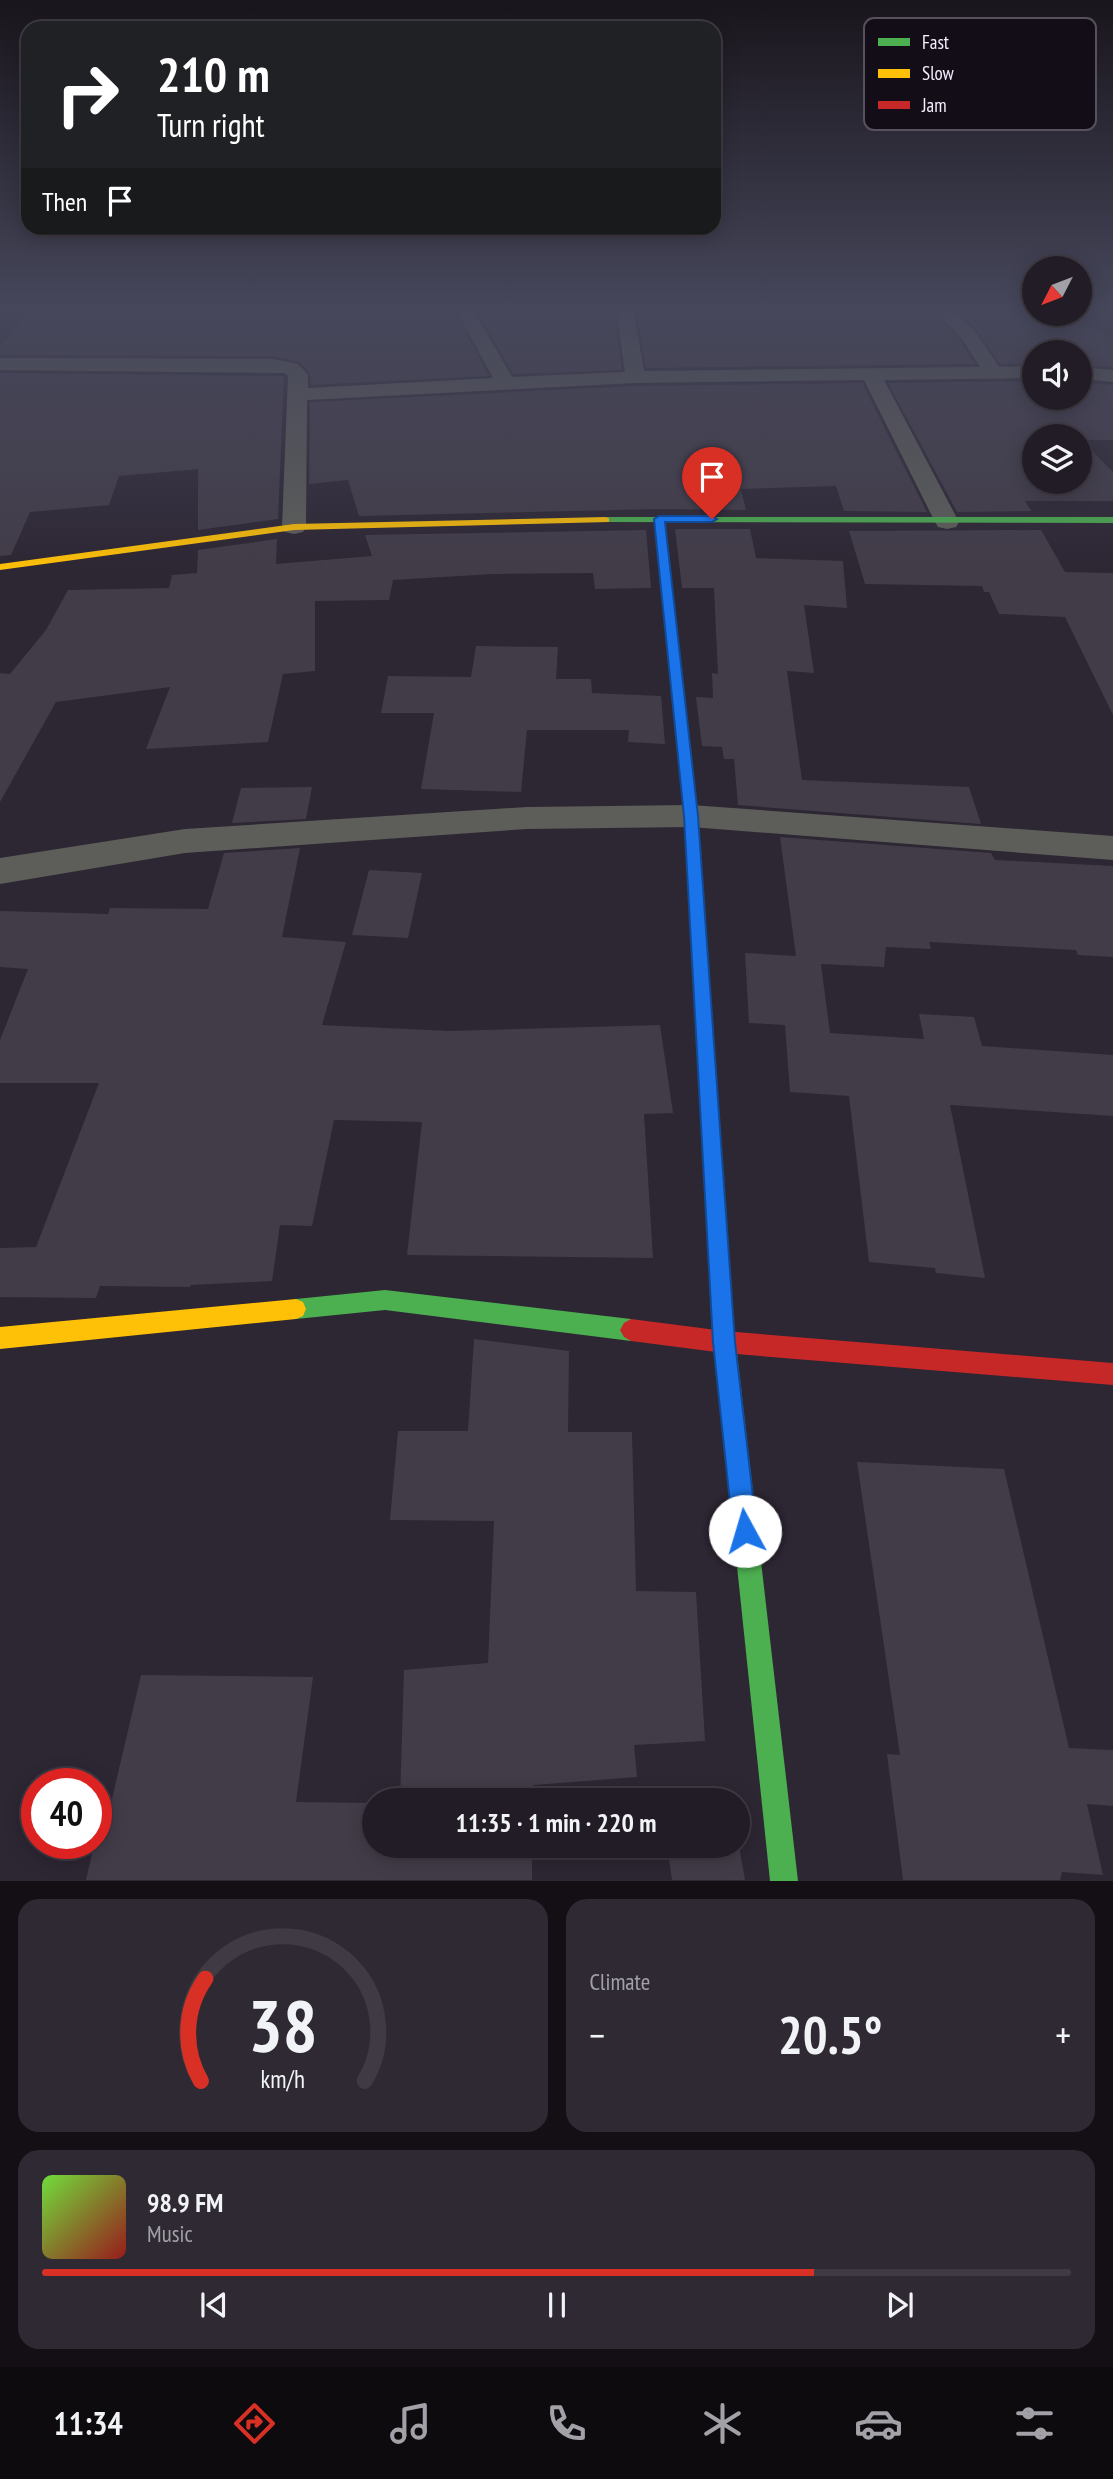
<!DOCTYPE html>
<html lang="en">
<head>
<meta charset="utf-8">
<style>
	:root { --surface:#221c26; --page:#2e2932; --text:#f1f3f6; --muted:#a2a1a7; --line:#3f3a43; --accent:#d93025 }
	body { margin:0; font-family:"PT Sans Narrow",sans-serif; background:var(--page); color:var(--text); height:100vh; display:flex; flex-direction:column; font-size:26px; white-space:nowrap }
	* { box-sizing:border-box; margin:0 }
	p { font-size:23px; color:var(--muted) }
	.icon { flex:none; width:38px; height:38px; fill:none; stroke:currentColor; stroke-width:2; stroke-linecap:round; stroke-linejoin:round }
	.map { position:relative; height:1881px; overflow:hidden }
	.panel { display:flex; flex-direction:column; gap:18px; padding:18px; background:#130f15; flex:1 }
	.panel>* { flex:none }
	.guide { position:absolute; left:21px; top:21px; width:700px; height:214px; border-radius:21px; box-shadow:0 4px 18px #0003,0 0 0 2px var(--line); background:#202124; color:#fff; overflow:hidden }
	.needle { width:46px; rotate:228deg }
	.tools { position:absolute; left:1022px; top:256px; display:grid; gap:14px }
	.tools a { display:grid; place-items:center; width:70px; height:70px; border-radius:50%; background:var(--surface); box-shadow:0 4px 18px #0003,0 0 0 2px var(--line); font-size:35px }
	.speed { position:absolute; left:21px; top:1768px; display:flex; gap:14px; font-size:35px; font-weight:700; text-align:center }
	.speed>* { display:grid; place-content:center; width:91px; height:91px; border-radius:50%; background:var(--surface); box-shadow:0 4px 18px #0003,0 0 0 2px var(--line); line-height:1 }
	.speed .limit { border:10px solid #d22; background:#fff; color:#111 }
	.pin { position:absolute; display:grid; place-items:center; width:60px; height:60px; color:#fff; margin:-72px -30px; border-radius:50% 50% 50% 0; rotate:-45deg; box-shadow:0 0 7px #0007 }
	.pin .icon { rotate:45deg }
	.me { position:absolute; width:77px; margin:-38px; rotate:354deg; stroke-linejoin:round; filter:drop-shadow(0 0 5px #0008) }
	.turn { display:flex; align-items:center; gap:24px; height:147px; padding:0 21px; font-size:32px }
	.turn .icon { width:91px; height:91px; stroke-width:2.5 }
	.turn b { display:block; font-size:49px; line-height:60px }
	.then { display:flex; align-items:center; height:66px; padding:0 21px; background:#0003; gap:14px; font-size:26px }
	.big { font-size:52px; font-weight:800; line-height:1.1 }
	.panel .card { flex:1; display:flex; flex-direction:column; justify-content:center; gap:10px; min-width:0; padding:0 24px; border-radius:21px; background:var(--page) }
	.panel .dial { align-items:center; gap:0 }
	.dial svg { height:182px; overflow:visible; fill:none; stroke:var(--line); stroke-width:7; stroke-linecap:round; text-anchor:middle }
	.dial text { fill:var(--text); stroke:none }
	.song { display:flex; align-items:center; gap:21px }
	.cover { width:84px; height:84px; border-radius:10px; background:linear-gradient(135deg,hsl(100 70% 55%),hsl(0 70% 35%)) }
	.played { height:7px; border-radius:4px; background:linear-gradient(90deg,var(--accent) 75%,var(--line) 75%) }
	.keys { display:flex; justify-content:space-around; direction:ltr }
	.heat { display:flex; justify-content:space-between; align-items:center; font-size:38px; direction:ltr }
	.panel .tiles { flex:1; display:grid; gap:18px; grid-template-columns:1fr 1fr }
	.card:last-child { grid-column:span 2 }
	.trip { position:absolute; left:362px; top:1788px; width:388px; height:70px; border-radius:35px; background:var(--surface); box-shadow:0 4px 18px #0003,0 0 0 2px var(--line); font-weight:800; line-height:70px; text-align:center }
	.dock { display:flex; height:112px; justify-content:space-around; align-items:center; background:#0e0b0f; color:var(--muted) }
	.dock .icon { width:49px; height:49px }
	.dock .on { color:var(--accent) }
	.dock b { font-size:32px; color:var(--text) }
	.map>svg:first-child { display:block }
</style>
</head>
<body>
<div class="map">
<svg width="1113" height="1881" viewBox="0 0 1113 1881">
	<rect width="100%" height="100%" fill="#2d2633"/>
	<g fill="#423c48" fill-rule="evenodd">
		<path d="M33,308H216L213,315H251L383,308H453L489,376L311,385L310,373L300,362L272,356L0,355V346Z"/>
		<path d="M475,308H540L539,315L614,314L622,370L513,374Z"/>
		<path d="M760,308H930L959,339L975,364L646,368L637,314H644V310Z"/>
		<path d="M954,308H1034V313H1063L1113,339V367L1080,365V352H1034V364H1000L976,329Z"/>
		<path d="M0,373L284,376L278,519L198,530V469L119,476L109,505L30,512L11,555L0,556Z"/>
		<path d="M1034,381V397H1080V382L1113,385V440H1081L1113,472V501H1025L1031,511L957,512L888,383ZM1034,436H1080V481H1034Z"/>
		<path d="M862,383L927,512L844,511L836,486L741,489L746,510L659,509L359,516L348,480L309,484L310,402L635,386Z"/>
		<path d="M675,529H750L756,558L843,561L847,608L804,605L814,673L787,671L802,780L969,787L981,824L738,805L734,759H724L722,747L702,746L696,697L713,698L712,673L718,674L714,588H682Z"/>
		<path d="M646,530L651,588L595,589L593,573L493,574L393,580L389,600L315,601V671L283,674L268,742L146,749L170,687L56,702L0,802V673L10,674L46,630L68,590L169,588L172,575L197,573L198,550L277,539L276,564L372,556L365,535Z"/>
		<path d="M1041,530L1065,572L1113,573V715L1065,617L999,614L989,592H984L982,586L865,584L849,531Z"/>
		<path d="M476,646L558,647L556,679H591L592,693L661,696L665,744L628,742L629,730H527L521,792L421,789L434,713H381L388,676L471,677Z"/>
		<path d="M312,787L306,819L232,823L241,788Z"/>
		<path d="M780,837L991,853L995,860L1113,866V957L1078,955L1076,950L929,942L931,949L886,947L884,967L821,964L830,1033L924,1039L919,1014L974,1017L982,1046L1113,1055V1116L950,1105L985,1278L936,1273L935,1268L869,1262L849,1096L790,1092L785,1025L749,1023L745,953L796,956Z"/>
		<path d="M300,848L282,937L346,942L322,1025L450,1031L660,1025L673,1113L644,1114L653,1258L407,1255L422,1122L334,1120L312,1226L280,1225L272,1281L191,1285L190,1287L100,1286L96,1298L0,1297V1248L36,1247L99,1083H0V1040L28,969L0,967V911L108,914L110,908L208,909L224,853Z"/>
		<path d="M369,870L422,873L408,938L352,935Z"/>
		<path d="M474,1339L569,1351L568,1432H632L636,1591L696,1592L705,1741L634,1745L637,1777L534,1785L533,1801H400L404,1670L488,1663L494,1521L390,1520L398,1431H468Z"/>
		<path d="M857,1462L1004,1469L1069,1748L1113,1750V1806L1087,1804L1103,1875L1062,1872L1060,1880H903L887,1754L900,1755Z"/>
		<path d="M141,1675L313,1677L296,1802L374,1803V1846H532V1880H86L97,1833H104Z"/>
		<path d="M667,1846H739L745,1880H672Z"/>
	</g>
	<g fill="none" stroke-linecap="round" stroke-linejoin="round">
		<g fill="#5d5e59" fill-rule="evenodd">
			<path d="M455,308H472L512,377L625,372L616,308H633L644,371L980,367L961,337L932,308H950L974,330L999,367L1034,366V378L884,380L959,522L956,527L947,529L938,527L935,522L864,380L635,383L307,400L306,527L303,532L294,534L285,532L282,527L288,376L285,373L0,370V358L272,359L298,364L308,375V388L493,378Z"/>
			<path d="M1080,367L1113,370V382L1080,379Z"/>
			<path d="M691,805L1113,836V860L691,827L527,829L185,853L0,884V858L185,829L527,807Z"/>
		</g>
		<g fill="#4caf50" fill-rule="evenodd">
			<path d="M605,517H1113V523L601,522V518Z"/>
			<path d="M385,1290L631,1319L638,1323L642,1330L638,1337L631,1341L385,1310L296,1319L289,1316L286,1309L289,1302L296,1299Z"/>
			<path d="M723,1317L730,1321L734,1328L798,1881H770L712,1328L716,1321Z"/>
		</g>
		<g fill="#ffc107" fill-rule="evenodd">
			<path d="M605,517L609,518V522L294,530L0,570V564L294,524Z"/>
			<path d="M701,966L707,968L709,972L734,1328L730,1335L723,1339L716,1335L712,1328L693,972L695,968Z"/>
			<path d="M296,1299L303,1302L306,1309L303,1316L296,1319L0,1349V1327Z"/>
		</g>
		<g fill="#c62828" fill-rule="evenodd">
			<path d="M659,516L664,519L698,816L709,972L707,976H695L693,972L684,816L654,519Z"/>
			<path d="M631,1319L724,1331L1113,1363V1385L724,1353L631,1341L624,1337L620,1330L624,1323Z"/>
		</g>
	</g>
	<linearGradient id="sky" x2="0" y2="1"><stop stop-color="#19151c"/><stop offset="0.54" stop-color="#46475b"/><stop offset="1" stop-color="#46475b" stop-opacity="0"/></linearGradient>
	<rect width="1113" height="572" fill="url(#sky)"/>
	<path fill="#1a73e8" stroke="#114b97" stroke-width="2" d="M659,516H712L717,519L712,522H665L698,816L735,1342L757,1531L754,1539L745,1543L736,1539L733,1531L713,1342L684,816L654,519Z"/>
	<rect x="864" y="18" width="232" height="112" rx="10" fill="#120d17" stroke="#56515d" stroke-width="2"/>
	<rect x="878" y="38" width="32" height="8" fill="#4caf50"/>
	<rect x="878" y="69" width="32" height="9" fill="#ffc107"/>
	<rect x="878" y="101" width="32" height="8" fill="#c62828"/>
	<g font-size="19" fill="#f6efff">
		<text x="922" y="49">Fast</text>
		<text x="922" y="80">Slow</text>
		<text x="922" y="112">Jam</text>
	</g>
</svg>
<div class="tools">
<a><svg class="needle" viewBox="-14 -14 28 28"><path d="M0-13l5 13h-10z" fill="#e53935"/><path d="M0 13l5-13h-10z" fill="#a2a1a7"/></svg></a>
<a><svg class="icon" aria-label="sound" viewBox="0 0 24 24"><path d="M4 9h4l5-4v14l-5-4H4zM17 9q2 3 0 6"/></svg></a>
<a><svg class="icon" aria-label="layers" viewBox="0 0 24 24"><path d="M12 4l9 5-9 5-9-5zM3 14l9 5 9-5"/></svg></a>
</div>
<div class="speed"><div class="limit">40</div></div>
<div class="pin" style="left:712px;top:519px;background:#d93025"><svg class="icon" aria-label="arrive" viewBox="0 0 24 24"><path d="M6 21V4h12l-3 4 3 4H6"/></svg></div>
<svg class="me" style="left:745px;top:1531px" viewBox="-20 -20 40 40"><circle r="19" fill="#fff"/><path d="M0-13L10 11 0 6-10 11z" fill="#1a73e8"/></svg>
<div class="trip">11:35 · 1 min · 220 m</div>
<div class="guide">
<div class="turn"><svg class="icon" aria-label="right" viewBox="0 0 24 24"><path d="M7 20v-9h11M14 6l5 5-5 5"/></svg><div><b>210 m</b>Turn right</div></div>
<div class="then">Then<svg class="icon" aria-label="arrive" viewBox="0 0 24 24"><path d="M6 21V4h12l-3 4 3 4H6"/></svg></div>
</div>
</div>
<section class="panel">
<div class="tiles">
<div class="card dial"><svg viewBox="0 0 100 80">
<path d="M14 69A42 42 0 1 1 86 69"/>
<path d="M14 69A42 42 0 0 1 16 24" stroke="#d93025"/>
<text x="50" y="56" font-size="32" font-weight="700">38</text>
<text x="50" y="72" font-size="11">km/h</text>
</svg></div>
<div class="card"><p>Climate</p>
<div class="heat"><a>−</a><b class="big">20.5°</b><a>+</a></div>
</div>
<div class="card">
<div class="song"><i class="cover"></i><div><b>98.9 FM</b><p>Music</p></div></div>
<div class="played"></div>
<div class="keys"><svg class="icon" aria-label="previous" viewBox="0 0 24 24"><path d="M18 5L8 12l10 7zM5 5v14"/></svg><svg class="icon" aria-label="pause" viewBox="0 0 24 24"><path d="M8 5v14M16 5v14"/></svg><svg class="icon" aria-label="next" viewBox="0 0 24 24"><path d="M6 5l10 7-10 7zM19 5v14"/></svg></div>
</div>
</div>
</section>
<nav class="dock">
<b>11:34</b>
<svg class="icon on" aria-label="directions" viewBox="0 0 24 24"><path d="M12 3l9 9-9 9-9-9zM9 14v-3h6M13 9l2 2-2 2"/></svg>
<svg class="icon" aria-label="music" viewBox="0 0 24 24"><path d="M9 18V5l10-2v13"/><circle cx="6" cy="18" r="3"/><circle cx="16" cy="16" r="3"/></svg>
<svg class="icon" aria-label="phone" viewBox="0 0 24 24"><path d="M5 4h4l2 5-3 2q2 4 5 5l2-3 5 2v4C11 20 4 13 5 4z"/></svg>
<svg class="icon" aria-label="climate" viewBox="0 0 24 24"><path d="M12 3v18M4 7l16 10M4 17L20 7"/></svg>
<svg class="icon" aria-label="car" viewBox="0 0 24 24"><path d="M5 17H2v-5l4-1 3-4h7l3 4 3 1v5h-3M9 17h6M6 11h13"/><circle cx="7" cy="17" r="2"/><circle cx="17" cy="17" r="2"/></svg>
<svg class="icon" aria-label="filters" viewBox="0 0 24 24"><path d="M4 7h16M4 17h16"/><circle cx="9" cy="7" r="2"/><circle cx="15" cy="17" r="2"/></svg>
</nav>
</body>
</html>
